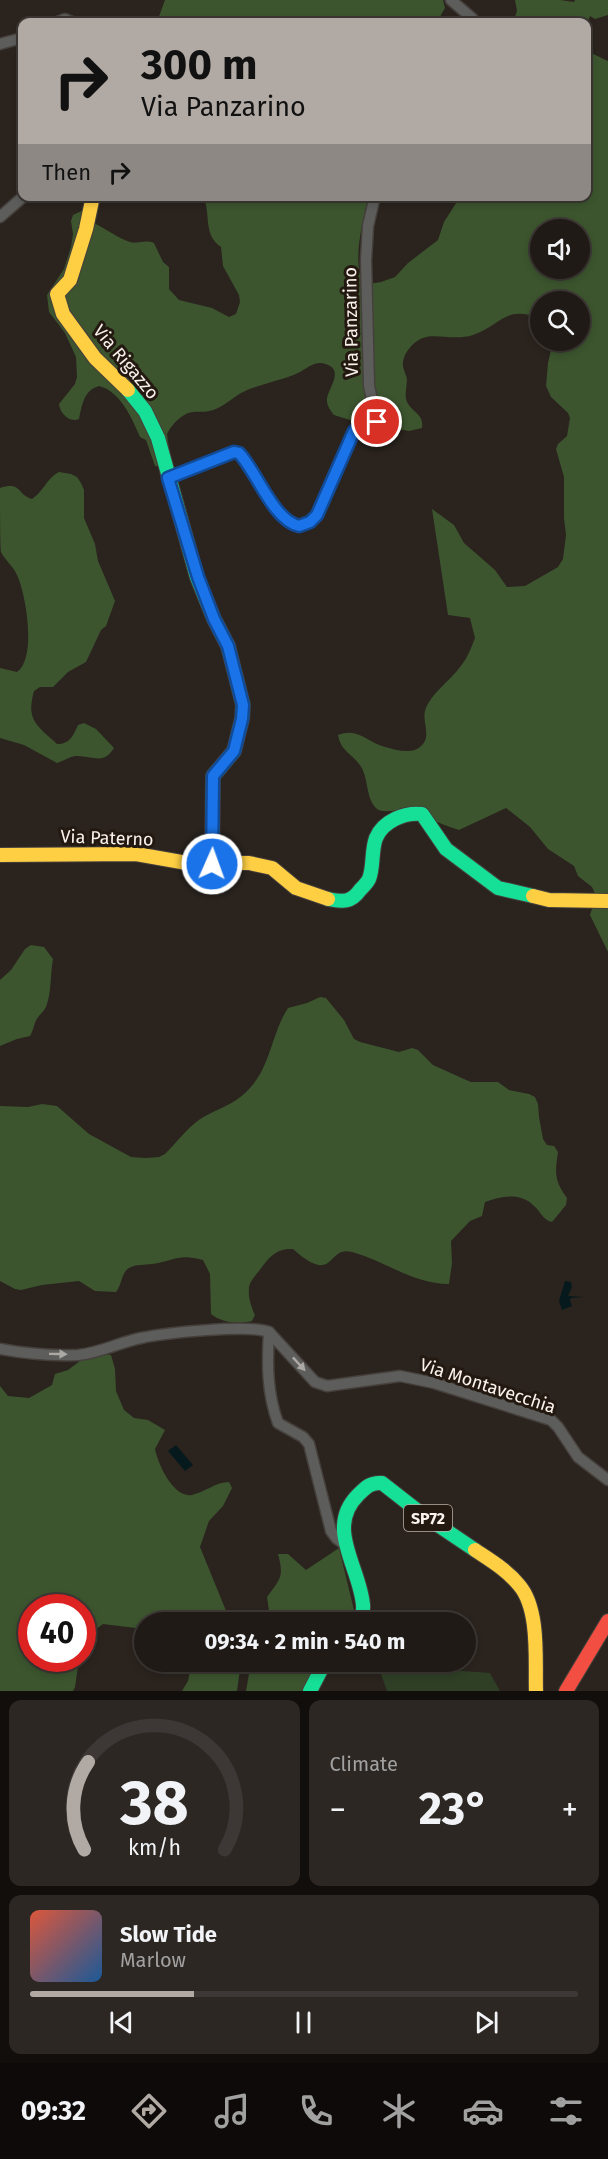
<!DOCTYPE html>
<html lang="en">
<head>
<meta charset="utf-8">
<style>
	:root { --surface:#201a16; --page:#2d2723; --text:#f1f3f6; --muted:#a2a1a1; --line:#3d3835; --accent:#b1aaa4 }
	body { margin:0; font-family:"Fira Sans",sans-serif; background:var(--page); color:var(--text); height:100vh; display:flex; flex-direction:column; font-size:22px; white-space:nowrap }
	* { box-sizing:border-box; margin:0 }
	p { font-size:20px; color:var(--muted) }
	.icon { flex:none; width:33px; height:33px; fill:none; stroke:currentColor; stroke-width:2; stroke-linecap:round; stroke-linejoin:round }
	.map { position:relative; height:1691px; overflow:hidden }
	.details { display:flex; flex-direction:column; gap:9px; padding:9px; background:#120e0c; flex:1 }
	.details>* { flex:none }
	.guide { position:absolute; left:18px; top:18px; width:573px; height:183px; border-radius:12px; box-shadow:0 3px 9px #0003,0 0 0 2px var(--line); background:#b1aaa4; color:#111; overflow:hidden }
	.buttons { position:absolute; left:530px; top:219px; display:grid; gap:12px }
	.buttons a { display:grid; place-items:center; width:60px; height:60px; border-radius:50%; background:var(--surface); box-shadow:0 3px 9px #0003,0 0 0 2px var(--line); font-size:30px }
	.speed { position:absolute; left:18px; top:1594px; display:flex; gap:12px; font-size:30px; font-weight:700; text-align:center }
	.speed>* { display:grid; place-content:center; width:78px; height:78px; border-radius:50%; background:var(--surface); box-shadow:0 3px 9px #0003,0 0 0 2px var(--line); line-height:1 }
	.speed .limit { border:9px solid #d22; background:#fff; color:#111 }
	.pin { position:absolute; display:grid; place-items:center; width:51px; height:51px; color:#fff; margin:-26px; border:3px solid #fff; border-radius:50%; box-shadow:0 2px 6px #0007 }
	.me { position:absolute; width:66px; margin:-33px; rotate:2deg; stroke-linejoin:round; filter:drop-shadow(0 0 4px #0008) }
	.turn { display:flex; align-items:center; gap:21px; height:126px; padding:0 24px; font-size:27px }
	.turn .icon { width:78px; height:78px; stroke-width:2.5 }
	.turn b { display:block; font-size:42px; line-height:51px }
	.then { display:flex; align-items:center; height:57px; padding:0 24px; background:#0003; gap:12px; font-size:22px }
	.big { font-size:45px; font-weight:700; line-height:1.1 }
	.details .tile { flex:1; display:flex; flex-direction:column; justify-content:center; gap:9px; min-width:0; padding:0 21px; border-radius:12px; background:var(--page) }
	.details .dial { align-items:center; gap:0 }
	.dial svg { height:156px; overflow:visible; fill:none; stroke:var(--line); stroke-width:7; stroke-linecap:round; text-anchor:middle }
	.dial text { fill:var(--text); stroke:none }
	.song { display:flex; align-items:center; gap:18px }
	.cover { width:72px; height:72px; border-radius:9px; background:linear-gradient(135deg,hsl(10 70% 55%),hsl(210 70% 35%)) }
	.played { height:6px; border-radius:3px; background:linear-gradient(90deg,var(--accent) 30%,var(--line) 30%) }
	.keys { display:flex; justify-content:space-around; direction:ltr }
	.heat { display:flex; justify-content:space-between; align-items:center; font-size:33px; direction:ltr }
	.details .tiles { flex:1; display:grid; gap:9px; grid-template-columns:1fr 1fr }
	.tile:last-child { grid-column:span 2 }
	.trip { position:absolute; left:134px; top:1612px; width:342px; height:60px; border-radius:30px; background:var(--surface); box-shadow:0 3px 9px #0003,0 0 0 2px var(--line); font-weight:700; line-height:60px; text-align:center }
	.tabs { display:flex; height:96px; justify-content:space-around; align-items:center; background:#0d0a09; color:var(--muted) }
	.tabs .icon { width:42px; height:42px }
	.tabs .on { color:var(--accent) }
	.tabs b { font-size:27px; color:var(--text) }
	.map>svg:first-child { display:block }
</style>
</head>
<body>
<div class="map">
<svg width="608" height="1691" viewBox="0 0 608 1691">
	<rect width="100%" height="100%" fill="#2a231e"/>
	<path fill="#2f3f26" d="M390,1666L430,1673L450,1670L490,1673L500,1691H387L381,1674L383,1668Z"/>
	<g fill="#3c552e" fill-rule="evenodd">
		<path d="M165,0H443L445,8L437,22H157Z"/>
		<path d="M515,0H560L574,2L575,0H608V15L595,19L590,16L587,24L513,22L517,11Z"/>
		<path d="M587,51L608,61V952L590,915L596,896L592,887L578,876L574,866L548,849L530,827L506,808L459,830C439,824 418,812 397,811C389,810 381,814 375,807C365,795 369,776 359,764C350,752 341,751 338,735C358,727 367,742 385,747C396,750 412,755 421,746C432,737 422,722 425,711C430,694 450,681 460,667C467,659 471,648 475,638L470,618L448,615L432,509L454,525L464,543L495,570L507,587L525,586L558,567L563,559L566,535L564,518V477L556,449L558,444L567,436L570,418L568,413L551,397L546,386L548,363L553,341L579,340V302H540V318C504,305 502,325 473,335C454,341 436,333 423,338C412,342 402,355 403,366C404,371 406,375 407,379C407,387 404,395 407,402C413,413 424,414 422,428L409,431L353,421L334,415C330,410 326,404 327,398C329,388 343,371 328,365C316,359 308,368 298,373C280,381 259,384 241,393C231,399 221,409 209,411C201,413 194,410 186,414C178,418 171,426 167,434L170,455L162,466H155L146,440L140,437C132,418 120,391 99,386C84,390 82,405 79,419C70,423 60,414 59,404L75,384L77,377L76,357L65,333L49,312L47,295L64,269L71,247L73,234L71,221L73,215L86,209L90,221C103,227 118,238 130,242C138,244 145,239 154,243L163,262L169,267V289L179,300L212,308L229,317L236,314L240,302L239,295L223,266L221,247C204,235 210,218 205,201L197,197H368C363,224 352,257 363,285L381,282L395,277L408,263L438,240L444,222L460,197L586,196ZM540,230H579V268H540Z"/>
		<path d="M59,472L71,474L77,477L81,483L84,490V518L95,544L98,561L115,601L106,626L101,630L86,662L68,672L53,687H40L34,691C26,720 36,725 57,744C70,744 73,736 78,725L84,723L96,729L114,748C103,766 92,755 75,756C69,757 63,761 57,763L24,745L0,738V668L17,672C37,658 26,594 17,575C13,566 5,560 1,552C0,547 0,497 0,488C22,481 16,494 32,499C43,492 47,478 59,472Z"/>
		<path d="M31,945L44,947L53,959C50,975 52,991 46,1007C43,1013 37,1016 35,1023C33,1028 33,1031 30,1036L17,1039L0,1046V980L11,970L25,949Z"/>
		<path d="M320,997L326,998L344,1020L354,1039L360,1042L399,1052L412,1048L418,1050L433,1065L464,1079L471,1082H498L509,1090L529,1094L535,1097L538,1104L539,1117L543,1139L547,1145L554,1146L558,1152C555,1173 554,1180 567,1198L566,1205L552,1222C543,1220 541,1212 534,1206C521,1192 501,1196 485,1202L482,1216L470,1221L451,1241L452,1263L449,1284C413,1284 385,1261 352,1252C326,1245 336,1287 293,1249C275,1248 268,1259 259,1271C255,1276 250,1281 249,1287C248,1298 251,1306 255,1315L252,1321C238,1324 222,1323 211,1314L210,1274L203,1260C179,1253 174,1261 152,1264C145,1265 136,1264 129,1268C121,1273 122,1285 116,1292L95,1291L79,1281L42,1285L21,1290L15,1289L0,1281V1106L28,1107L42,1104L57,1106L89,1134L131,1157L145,1158L159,1157L165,1154C175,1144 184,1132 195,1123C212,1109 232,1108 250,1088C271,1065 272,1032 288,1008L307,1003Z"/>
		<path d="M103,1354L111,1355L115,1369L116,1391L124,1410L134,1418L148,1420L165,1430L155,1449C158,1464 173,1498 192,1495C205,1492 216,1482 229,1482L232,1488L223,1506L209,1521L200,1547L231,1623H144V1629L103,1624L91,1633L83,1649L82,1608H32V1659H79L75,1687L73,1691H0V1386L8,1396L29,1398L52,1385L55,1374L68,1370L84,1358Z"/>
		<path d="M339,1548L354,1610L345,1623H266L270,1617L267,1597C281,1578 284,1577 278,1554H288L306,1570Z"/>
		<path d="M192,1662H241L237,1691H182L188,1681Z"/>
		<path d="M251,1662H316L302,1691H246Z"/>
	</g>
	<g fill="#061a1d">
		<path d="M565,1281L571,1282L572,1287L568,1296L583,1297L571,1298L570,1300L572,1306L562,1310L559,1301Z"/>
		<path d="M176,1445L193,1465L185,1471L168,1451Z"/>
	</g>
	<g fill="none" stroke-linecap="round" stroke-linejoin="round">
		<g stroke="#46403c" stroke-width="13">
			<g id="street">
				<path d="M451,0L473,19V22"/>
				<path d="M57,22L65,19L72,22"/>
				<path d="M0,44L22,38"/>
				<path d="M0,217L24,196"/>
				<path d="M168,478L234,452L239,453C257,472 273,520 299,526L310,522L317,515L354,431L366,425L375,426L377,422L369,386L366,260L368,226L375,196"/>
				<path d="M269,1332C267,1364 267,1393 278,1423L303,1437L309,1444L331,1531L337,1539L347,1546"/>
				<path d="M0,1349C26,1354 52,1356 78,1355C100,1353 120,1342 141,1338C165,1333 249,1324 269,1332L315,1382L327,1386L400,1376L434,1383L551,1420L558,1427L578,1457L608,1480"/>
			</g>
		</g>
		<g stroke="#46403c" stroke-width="16">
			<g id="fast">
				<path d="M128,390L145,411L158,438L197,577L214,619L228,646L243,705L242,719L234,751L213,776L212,864"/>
				<path d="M328,899C342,902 351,903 360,890C363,887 367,883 369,879C374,867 371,851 376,838C383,821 405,812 422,814L446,849L498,888L533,896"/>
				<path d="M359,1623C361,1617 364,1611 363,1605C360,1567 325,1528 358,1495C366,1487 371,1482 382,1483L423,1515L475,1550"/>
				<path d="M310,1691L325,1662"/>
			</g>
		</g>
		<g stroke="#46403c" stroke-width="16">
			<g id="slow">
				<path d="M93,196L86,229L70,280L57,294L63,314L95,358L128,390"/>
				<path d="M0,855L136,854L187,863H249L272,868L296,888L328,899"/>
				<path d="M533,896L549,900L608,901"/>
				<path d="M475,1550C490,1560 507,1570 519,1585C540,1609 535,1661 536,1691"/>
			</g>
		</g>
		<g stroke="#46403c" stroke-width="16">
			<path id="jam" d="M566,1691L608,1621"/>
		</g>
		<use href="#street" stroke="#5d5e5c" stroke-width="10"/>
		<use href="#fast" stroke="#16e098" stroke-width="14"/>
		<use href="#slow" stroke="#ffcf43" stroke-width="14"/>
		<use href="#jam" stroke="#f24e42" stroke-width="14"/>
	</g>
	<defs><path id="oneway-solid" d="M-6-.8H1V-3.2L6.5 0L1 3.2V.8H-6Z" transform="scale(1.5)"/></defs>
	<g fill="#aca8a4">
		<use href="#oneway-solid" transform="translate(58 1354) rotate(1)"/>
		<use href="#oneway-solid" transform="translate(299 1364) rotate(47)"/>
	</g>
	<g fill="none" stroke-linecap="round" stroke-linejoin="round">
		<g stroke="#114b97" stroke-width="15">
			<path id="route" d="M212,864L213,776L234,751L242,719L243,705L228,646L214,619L198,577L168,478L234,452L239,453C257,472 273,520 299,526L310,522L317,515L354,431L366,425L375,426L377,422"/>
		</g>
		<use href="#route" stroke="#1a73e8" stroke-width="10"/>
	</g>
	<g text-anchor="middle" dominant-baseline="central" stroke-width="6" stroke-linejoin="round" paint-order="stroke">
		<rect fill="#241911" stroke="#bab1aa" stroke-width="1.5" x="404" y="1505" width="48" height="26" rx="4.5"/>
		<g font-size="16" font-weight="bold" fill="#faf2ec">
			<text x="428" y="1518">SP72</text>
		</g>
		<g font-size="18" fill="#faf2ec" stroke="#241911">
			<text transform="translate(351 322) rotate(-91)">Via Panzarino</text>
			<text transform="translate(126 362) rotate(50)">Via Rigazzo</text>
			<text transform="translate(107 838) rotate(2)">Via Paterno</text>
			<text transform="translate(488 1386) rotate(18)">Via Montavecchia</text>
		</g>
	</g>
</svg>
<div class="buttons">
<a><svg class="icon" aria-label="sound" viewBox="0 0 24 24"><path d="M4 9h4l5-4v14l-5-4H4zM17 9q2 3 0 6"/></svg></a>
<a><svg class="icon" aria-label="search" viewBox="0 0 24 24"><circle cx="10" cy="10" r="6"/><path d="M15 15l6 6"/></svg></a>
</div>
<div class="speed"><div class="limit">40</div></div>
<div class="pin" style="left:377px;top:422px;background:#d93025"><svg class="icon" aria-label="arrive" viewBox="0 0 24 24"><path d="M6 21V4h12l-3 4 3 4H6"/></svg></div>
<svg class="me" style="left:212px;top:864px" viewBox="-20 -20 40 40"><circle r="17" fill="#1a73e8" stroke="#fff" stroke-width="3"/><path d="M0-11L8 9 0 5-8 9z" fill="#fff"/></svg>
<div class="trip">09:34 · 2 min · 540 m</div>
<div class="guide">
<div class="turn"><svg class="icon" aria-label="right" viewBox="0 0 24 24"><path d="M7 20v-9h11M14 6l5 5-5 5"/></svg><div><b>300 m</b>Via Panzarino</div></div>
<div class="then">Then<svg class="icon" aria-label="right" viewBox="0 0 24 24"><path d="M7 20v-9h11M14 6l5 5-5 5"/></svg></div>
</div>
</div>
<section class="details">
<div class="tiles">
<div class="tile dial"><svg viewBox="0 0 100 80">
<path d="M14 69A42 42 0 1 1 86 69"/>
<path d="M14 69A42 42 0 0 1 16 24" stroke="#b1aaa4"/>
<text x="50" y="56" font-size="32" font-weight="700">38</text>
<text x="50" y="72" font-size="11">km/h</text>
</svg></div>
<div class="tile"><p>Climate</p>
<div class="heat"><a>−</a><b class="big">23°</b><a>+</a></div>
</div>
<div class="tile">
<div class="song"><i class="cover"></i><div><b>Slow Tide</b><p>Marlow</p></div></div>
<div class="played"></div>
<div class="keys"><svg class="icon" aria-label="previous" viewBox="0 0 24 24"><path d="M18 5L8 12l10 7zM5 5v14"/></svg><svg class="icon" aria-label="pause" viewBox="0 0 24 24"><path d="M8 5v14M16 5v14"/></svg><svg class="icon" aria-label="next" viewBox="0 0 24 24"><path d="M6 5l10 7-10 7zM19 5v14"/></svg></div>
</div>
</div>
</section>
<nav class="tabs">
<b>09:32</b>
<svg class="icon on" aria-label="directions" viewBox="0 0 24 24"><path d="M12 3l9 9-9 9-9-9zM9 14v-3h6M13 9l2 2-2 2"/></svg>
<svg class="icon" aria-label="music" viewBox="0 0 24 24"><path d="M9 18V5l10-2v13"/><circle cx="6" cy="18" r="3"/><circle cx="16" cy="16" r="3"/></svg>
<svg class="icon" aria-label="phone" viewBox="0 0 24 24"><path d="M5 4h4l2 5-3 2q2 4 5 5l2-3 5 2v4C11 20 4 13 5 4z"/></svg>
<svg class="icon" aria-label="climate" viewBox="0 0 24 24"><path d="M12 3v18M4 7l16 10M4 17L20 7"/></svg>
<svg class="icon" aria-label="car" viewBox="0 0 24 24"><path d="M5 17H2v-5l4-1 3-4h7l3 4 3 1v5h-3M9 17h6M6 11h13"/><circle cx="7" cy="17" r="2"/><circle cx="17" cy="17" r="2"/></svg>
<svg class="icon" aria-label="filters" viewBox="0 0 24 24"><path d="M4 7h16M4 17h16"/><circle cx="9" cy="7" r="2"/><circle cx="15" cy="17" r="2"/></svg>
</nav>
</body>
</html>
